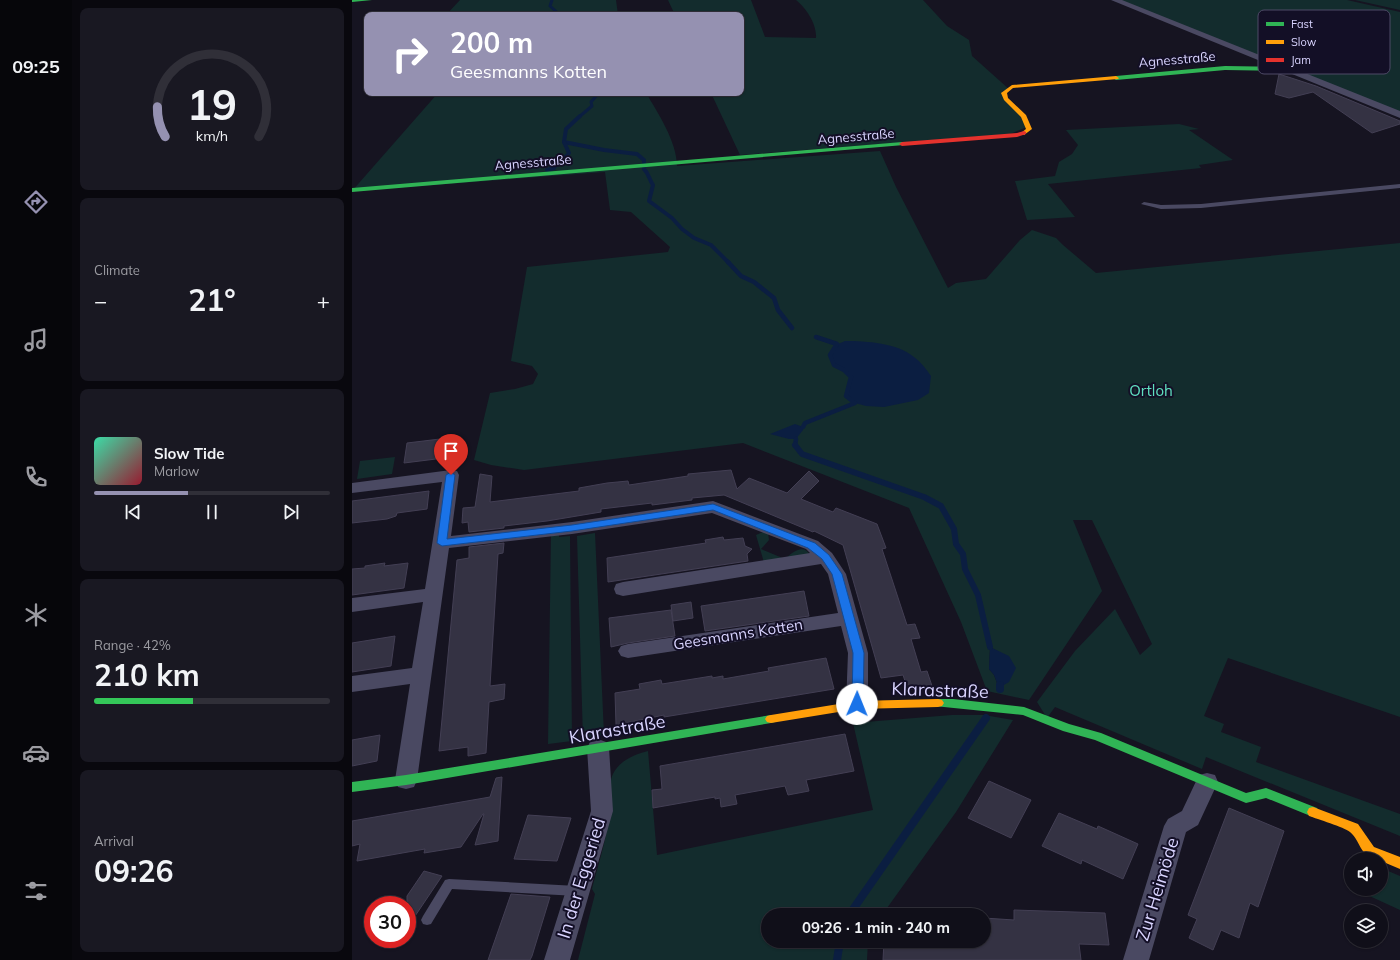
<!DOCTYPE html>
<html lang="en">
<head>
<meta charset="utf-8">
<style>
	:root { --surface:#100f19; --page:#191822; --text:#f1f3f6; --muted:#9c9ca2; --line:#302f38; --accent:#9591b1 }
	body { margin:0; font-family:Mulish,sans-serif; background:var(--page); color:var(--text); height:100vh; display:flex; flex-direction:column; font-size:15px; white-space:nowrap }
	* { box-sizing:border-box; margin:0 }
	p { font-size:13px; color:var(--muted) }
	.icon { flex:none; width:22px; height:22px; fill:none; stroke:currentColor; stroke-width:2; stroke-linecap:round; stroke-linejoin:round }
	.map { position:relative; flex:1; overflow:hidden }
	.side { display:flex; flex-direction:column; gap:8px; padding:8px; background:#09080e; width:280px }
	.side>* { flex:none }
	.hud { position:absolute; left:12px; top:12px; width:380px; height:84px; border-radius:8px; box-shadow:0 1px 3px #0004,0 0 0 1px var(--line); background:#9591b1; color:#fff; overflow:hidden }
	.buttons { position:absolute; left:992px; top:852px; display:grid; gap:8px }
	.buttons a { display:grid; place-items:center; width:44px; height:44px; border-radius:50%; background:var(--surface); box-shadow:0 1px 3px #0004,0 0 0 1px var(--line); font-size:20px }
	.speed { position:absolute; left:12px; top:896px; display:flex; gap:8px; font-size:20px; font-weight:700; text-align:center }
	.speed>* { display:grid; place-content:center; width:52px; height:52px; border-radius:50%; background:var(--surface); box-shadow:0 1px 3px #0004,0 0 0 1px var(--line); line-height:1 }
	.speed .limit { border:6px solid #d22; background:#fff; color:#111 }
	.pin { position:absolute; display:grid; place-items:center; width:34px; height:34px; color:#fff; margin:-41px -17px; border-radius:50% 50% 50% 0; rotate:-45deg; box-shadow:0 0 4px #0007 }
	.pin .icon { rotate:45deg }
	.me { position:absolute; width:44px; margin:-22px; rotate:1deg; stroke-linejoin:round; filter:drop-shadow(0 0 3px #0008) }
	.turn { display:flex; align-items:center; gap:14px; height:84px; padding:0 20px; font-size:18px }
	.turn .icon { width:52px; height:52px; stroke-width:2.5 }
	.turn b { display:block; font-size:28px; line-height:34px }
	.big { font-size:30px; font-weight:700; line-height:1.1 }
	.side .card { flex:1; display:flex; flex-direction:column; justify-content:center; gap:6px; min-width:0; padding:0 14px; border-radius:8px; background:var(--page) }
	.side .dial { align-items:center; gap:0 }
	.dial svg { height:104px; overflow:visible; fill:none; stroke:var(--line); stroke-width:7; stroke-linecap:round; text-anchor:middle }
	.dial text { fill:var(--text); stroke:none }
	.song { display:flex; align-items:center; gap:12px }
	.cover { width:48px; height:48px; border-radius:6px; background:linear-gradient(135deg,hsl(160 70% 55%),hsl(350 70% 35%)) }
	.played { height:4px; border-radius:2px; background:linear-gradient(90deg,var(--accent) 40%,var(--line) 40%) }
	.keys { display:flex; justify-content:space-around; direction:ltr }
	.heat { display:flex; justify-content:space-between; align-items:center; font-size:22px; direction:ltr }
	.charge { height:6px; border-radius:3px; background:linear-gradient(90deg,#34c759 42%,var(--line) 0) }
	.trip { position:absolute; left:409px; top:908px; width:230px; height:40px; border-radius:20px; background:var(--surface); box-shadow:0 1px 3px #0004,0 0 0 1px var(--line); font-weight:700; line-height:40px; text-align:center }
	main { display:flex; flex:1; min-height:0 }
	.dock { display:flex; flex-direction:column; width:72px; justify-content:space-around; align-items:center; background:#06060a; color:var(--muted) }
	.dock .icon { width:28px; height:28px }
	.dock .active { color:var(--accent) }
	.dock b { font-size:18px; color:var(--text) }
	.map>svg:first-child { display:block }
</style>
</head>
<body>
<main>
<nav class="dock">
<b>09:25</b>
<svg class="icon active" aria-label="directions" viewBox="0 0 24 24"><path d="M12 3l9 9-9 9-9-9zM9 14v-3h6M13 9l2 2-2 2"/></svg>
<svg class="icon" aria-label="music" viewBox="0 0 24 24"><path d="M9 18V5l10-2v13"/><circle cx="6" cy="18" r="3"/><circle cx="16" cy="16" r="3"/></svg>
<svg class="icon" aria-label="phone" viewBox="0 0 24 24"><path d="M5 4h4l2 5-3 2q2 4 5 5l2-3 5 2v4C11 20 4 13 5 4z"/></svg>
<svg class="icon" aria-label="climate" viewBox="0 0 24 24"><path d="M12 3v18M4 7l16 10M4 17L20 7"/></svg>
<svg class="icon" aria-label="car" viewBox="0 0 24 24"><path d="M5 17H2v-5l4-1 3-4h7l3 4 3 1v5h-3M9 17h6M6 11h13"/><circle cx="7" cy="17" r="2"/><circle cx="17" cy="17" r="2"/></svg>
<svg class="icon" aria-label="filters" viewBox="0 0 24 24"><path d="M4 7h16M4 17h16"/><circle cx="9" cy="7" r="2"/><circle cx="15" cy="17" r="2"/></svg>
</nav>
<section class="side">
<div class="card dial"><svg viewBox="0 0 100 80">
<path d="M14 69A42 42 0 1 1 86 69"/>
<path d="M14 69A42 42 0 0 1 8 46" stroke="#9591b1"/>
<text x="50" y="56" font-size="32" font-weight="700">19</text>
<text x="50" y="72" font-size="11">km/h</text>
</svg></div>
<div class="card"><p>Climate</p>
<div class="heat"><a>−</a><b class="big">21°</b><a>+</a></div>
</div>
<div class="card">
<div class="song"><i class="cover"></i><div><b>Slow Tide</b><p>Marlow</p></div></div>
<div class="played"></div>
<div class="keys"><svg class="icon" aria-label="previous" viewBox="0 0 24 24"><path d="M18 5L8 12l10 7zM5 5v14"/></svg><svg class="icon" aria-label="pause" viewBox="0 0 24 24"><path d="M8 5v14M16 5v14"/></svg><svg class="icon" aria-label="next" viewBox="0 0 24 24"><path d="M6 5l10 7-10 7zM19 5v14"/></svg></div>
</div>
<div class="card"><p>Range · 42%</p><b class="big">210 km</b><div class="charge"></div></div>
<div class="card"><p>Arrival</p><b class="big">09:26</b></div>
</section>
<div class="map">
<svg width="1048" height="960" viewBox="0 0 1048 960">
	<rect width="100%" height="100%" fill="#161421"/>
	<g fill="#132c2d" fill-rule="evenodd">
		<path d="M108,0H264L266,15H154C146,6 106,15 94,15Z"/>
		<path d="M316,0H399L413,37L464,38C465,24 454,8 444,0H571L595,26L617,40L620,56L658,90L650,91L677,126L658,134L388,155L359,93H389V15H323Z"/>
		<path d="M765,0H995L1048,12V114Z"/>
		<path d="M1003,0H1048V10Z"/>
		<path d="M86,93H294C306,113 325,142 325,166L528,151L544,187L596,288L604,283L634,279L668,240L680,230L704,238L711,245L744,273L1048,243V717L876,658L852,716L872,724L869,732L909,747L904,762L1048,814V836L854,757L850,769L703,707L695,718L685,702L723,651L763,609L788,655L800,644L740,520H721L750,591L677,700L635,691L609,622L557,508L391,443L172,470L139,465L122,460L138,393L163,389L181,384L186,374L180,366L159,361L175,267L316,252L318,247L279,212L258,210L253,172L0,191ZM638,647L647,652L645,683L642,675L637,669Z"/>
		<path d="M827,124L847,129L837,130L881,160L847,165L849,168L696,184L723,217L675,220L663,181L703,176L707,162L720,154L726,145L714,130Z"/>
		<path d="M43,457L40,474L5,479L8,461Z"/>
		<path d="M207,532V537L218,536L220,741L196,744L199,533Z"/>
		<path d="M411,532L416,533L417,540L409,549L433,559C440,553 451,543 458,555L413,566L404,535Z"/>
		<path d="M243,533L252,735L231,739L225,536Z"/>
		<path d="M600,715H632L661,720L604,812L530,915H416V941H516L515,960H226L243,894L240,889C245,868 253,845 256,823C258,809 255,786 261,774C267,761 283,754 296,751L305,855L521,810L501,723Z"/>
		<path d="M1029,868L1048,876V910L1011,893L1012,889H1029Z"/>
	</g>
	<g fill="#0b1e41">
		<path d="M493,341C515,341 545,343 562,357C569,362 574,369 579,376L577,393L566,400L532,407L514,406L503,403L494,396L499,377L492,370L482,365L478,355C482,347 485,344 493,341Z"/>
		<path d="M443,424L451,427V430L444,439H437L418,434Z"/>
		<path d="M638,647L657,656L664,668L657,682L652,685L645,683L642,675L637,669Z"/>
	</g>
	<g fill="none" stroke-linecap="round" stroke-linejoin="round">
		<g stroke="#0b1e41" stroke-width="3">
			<path d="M200,0L198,6L208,15"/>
			<path d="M227,117L240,106L239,102L246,94L245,93"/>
		</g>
		<g stroke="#0b1e41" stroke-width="4">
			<path d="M228,116L214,129L212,142L252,150L285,154L292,160V163"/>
			<path d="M292,169C297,174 297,179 301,185L297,201L320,218L330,229L342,238L359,245L377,263"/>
			<path d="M195,170L202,168C205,161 213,159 217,153L212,142"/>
		</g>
		<g stroke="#0b1e41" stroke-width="4.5">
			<path d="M376,262L389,276L402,282L422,298L426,310L440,328"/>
			<path d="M451,427L453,423L503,403L494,396L499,377L492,370L482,365L478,355L485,344L464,337"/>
			<path d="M443,446L444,439"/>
		</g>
		<path stroke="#0b1e41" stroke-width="6" d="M443,445L450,454L572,497L589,506L602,529L604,544L611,554L613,569L626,595L638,647"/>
		<g stroke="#0b1e41" stroke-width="8">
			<path d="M648,685V689"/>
			<path d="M497,915L634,718"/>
			<path d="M485,960L488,941"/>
		</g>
	</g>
	<g fill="#343243" stroke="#433f54">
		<path d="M927,74L964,86L1048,121V124L1020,133L961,92L937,98L923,94Z"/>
		<path d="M88,439L84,459L52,463L55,443Z"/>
		<path d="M379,470L385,489L397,478L435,493L457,471L467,481L449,499L481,512L484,508L525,524L534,548L530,549L555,625L563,624L568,638L559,639L569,672L575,671L580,686L556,690L551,675L529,678L491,545L462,531L461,532L372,495L340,498V500L300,505V503L249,509V512L195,521L152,526V528L117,532L116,522L110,523L111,508L123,507L128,474L140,476L138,502L227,491V488L255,483L276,481L277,485L336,476V474Z"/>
		<path d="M77,491L75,509L45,513L44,516L35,519L0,523V501Z"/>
		<path d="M371,537L372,540L391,538L393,546L400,549L395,554L396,561L256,582L255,558L354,543L353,540Z"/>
		<path d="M152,543L151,553L146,554L138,686L153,684L152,699L137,702L134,753L116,756V747L87,751L105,560L117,558V547Z"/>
		<path d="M33,563L32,566L56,563L52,588L0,595V569L13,568V566Z"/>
		<path d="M452,591L457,616L353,631L349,606Z"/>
		<path d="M339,602L341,618L321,621L319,605Z"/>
		<path d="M319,610L323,636L276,643L259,647L257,618Z"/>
		<path d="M43,636L39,666L0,672V643Z"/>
		<path d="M474,658L482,689L312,717V715L264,725L263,693L288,689L287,684L309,680L310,684L360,676V678L371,676V679L417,671L416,668Z"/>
		<path d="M493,734L502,771L454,780L457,791L436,795L433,786L383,795L385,804L369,807L368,798L363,799V797L301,808L300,790L310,789L308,766Z"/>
		<path d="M28,735L25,761L0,766V740Z"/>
		<path d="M150,777L146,841L123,845L132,814H131L109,847L72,853L73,849L5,861L8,844L0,846V821L138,797L144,778Z"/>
		<path d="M637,781L679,800L659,838L616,818Z"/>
		<path d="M877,808L932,831L906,907L898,903L887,938L869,930L861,950L837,938L845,919L836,915Z"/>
		<path d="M707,813L745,829L746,826L786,844L771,879L730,860L729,864L690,846Z"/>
		<path d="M176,815L219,818L205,861L162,859Z"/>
		<path d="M72,871L90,876L55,928V896Z"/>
		<path d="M159,894L198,897L180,956L178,960H136Z"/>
		<path d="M662,910L753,913L757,945L727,944L729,960H531L532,941H632V918L662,920Z"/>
	</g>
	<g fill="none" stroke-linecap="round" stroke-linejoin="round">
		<g fill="#4a4962" fill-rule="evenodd">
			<path d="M1048,184V188L849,208L809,209L789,204L792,202L809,205L849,204Z"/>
			<path d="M97,879L225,886L229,887L231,891L229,895L225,896L100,889L79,924L75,925L71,924L69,920L71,916L93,880Z"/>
		</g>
		<g fill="#4a4962" fill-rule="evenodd">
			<path d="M759,0H770L1048,111V118Z"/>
			<path d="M99,470L105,471L107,475L99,536L220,522L361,501L466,541L480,553L494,574L516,653V705L512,711L505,713L498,711L494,705L496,653L489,626L276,658L269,656L266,651L269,646L276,644L486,613L476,574L469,564L271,596L264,594L262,589L264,584L271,582L458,553L454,549L360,513L220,534L97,548L65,780L62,787L54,789L46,787L43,780L58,684L0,692V676L60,668L71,602L0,612V598L73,589L90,482L0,493V483Z"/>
			<path d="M246,739L254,742L257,748L261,811L218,960H192L239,811L235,748L238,742Z"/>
			<path d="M855,773L863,775L866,782L846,825L834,832L797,960H771L812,826L816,819L830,811L847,775Z"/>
		</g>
		<g fill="#30b455" fill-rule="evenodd">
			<path d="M0,0H20L0,2Z"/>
			<path d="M873,66L936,67L939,69L936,71L873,70L764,80L761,78L764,76Z"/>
			<path d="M550,142L553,144L552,145L0,192V188Z"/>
			<path d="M586,699H601L672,707L717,724L749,733L894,793L914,788L965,808L967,812L965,816L961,817L914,798L894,803L743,740L711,731L671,715L582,706L580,703L582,700Z"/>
			<path d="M419,715L423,716L425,719L423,722L419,723L54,785L0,792V782L54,775Z"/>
		</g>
		<g fill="#ff9f0a" fill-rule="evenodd">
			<path d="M764,76L767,78L766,79L661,88L655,93L656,98L674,115L680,129L672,135L669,133L674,129L669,117L652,100L649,93L660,85Z"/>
			<path d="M586,699L590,700L592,703L590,706L586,707L505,709L419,723L415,722L413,719L415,716L419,715L505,701Z"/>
			<path d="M961,807L1006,824L1022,847L1048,857V869L1029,861V859C1007,859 1010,842 998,832C992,827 965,819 957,816L955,812L957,808Z"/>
		</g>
		<path fill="#e5322d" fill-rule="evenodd" d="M672,131L674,132V134L665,137L550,146L547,144L550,142L665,133Z"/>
	</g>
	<path fill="#1a73e8" stroke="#114b97" d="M99,472L103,475L95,539L220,525L361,504L463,543L477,555L490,574L512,653L511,704L509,708L505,709L501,708L500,704L501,653L480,574L470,559L456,548L361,510L220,531L90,546L85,543L94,475Z"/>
	<g text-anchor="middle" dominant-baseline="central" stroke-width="4" stroke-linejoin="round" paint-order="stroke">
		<g font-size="13" fill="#d9d4ff" stroke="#130f26">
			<text transform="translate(825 59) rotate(-5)">Agnesstraße</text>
			<text transform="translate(504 136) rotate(-5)">Agnesstraße</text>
			<text transform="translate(181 162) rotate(-5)">Agnesstraße</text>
		</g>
		<g font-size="15" fill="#5fe0c0" stroke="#130f26">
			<text x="799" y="390">Ortloh</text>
		</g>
		<g font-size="15" fill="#d9d4ff" stroke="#130f26">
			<text transform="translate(386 634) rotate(-9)">Geesmanns Kotten</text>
		</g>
		<g font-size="18" fill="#d9d4ff" stroke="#130f26">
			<text transform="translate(588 690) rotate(2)">Klarastraße</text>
			<text transform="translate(265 729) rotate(-10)">Klarastraße</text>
			<text transform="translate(229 878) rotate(-73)">In der Eggeried</text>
			<text transform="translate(805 889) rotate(-73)">Zur Heimöde</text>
		</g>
	</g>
	<rect x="906" y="10" width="132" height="64" rx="6" fill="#130f26" stroke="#4e4a67" stroke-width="1"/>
	<rect x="914" y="22" width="18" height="4" fill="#30b455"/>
	<rect x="914" y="40" width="18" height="4" fill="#ff9f0a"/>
	<rect x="914" y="58" width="18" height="4" fill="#e5322d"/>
	<g font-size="11" fill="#d9d4ff">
		<text x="939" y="28">Fast</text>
		<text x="939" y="46">Slow</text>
		<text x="939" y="64">Jam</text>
	</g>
</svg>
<div class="buttons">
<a><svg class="icon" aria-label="sound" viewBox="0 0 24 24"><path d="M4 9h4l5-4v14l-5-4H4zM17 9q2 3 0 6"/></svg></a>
<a><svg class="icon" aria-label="layers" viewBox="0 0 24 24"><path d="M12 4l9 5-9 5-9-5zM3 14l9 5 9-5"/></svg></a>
</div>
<div class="speed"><div class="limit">30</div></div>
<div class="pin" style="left:99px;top:475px;background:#d93025"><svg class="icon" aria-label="arrive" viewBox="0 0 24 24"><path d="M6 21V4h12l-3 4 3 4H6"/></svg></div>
<svg class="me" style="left:505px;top:704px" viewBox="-20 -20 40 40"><circle r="19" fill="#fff"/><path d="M0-13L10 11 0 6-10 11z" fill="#1a73e8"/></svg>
<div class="trip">09:26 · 1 min · 240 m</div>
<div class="hud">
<div class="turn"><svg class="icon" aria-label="right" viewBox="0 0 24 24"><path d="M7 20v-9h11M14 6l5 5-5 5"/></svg><div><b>200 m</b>Geesmanns Kotten</div></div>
</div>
</div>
</main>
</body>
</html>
